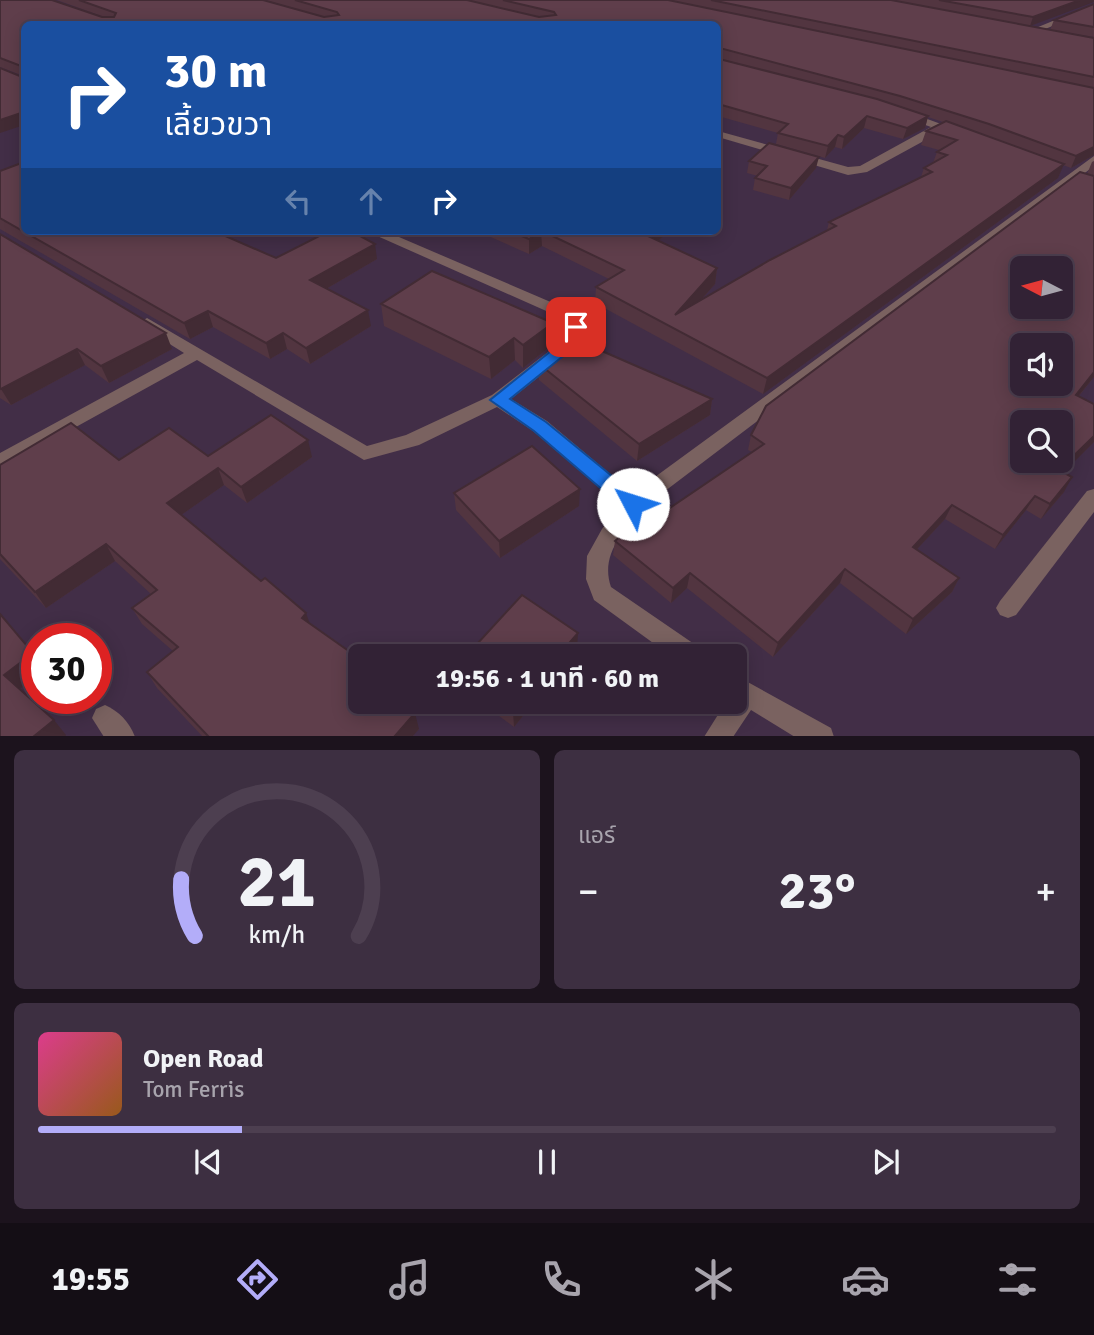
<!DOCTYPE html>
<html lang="th">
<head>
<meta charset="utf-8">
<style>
	:root { --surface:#322235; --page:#3d2f41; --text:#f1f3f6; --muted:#a8a4ad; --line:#4d3f50; --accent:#b3adf9 }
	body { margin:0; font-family:Signika,"Noto Sans Thai",sans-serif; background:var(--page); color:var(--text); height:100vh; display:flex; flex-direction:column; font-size:26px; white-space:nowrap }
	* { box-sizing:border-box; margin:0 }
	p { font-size:23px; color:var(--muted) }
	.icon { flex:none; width:38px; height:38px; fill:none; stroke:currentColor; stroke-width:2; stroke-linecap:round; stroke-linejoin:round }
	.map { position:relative; height:736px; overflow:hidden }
	.panel { display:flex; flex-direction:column; gap:14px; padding:14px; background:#1c131d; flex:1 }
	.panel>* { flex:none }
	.top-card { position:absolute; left:21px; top:21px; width:700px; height:214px; border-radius:10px; box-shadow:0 4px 18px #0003,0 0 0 2px var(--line); background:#1a4fa0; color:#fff; overflow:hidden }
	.needle { width:46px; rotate:276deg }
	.buttons { position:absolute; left:1010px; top:256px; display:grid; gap:14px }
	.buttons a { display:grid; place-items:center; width:63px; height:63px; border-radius:10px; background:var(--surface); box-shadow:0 4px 18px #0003,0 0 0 2px var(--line); font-size:35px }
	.speed { position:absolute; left:21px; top:623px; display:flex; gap:14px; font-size:35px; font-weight:700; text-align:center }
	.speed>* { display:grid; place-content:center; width:91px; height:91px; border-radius:50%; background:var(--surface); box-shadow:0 4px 18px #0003,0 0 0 2px var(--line); line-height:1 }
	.speed .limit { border:10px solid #d22; background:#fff; color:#111 }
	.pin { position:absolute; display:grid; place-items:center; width:60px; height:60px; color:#fff; margin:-30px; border-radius:14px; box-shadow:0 4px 10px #0006 }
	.me { position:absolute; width:77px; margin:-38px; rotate:310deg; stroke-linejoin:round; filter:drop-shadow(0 0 5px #0008) }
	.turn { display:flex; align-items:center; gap:24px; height:147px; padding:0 28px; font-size:32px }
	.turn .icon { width:91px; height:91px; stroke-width:2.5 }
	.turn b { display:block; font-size:49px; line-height:60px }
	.lanes { display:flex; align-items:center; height:66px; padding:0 28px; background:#0003; justify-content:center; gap:35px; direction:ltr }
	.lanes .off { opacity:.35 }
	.big { font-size:52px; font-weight:700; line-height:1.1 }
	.panel .tile { flex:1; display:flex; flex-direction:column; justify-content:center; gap:10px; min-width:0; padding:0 24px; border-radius:10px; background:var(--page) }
	.panel .dial { align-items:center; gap:0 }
	.dial svg { height:182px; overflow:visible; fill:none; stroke:var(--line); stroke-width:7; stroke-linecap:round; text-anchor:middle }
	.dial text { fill:var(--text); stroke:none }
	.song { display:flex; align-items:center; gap:21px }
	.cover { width:84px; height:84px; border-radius:10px; background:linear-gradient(135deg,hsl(330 70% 55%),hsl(30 70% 35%)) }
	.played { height:7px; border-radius:4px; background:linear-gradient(90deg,var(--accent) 20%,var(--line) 20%) }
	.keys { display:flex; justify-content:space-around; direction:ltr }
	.heat { display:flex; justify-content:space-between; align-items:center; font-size:38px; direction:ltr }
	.panel .tiles { flex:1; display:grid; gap:14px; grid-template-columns:1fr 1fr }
	.tile:last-child { grid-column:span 2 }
	.trip { position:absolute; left:348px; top:644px; width:399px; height:70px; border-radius:10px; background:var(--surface); box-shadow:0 4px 18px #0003,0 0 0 2px var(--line); font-weight:700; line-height:70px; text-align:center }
	.tabs { display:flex; height:112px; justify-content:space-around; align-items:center; background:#140e15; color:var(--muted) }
	.tabs .icon { width:49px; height:49px }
	.tabs .active { color:var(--accent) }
	.tabs b { font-size:32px; color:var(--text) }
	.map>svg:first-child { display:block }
</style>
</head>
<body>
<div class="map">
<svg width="1094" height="737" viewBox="0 0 1094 737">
	<rect width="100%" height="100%" fill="#422e47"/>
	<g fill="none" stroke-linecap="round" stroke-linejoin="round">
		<g fill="#7a6260" fill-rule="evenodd">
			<path d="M1094,4V9L1033,34L1026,32Z"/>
			<path d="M900,112H908L963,132L957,135L942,131L867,172L848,175L718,137V131L848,167L860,166L931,127L900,116Z"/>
			<path d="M1094,156V166L640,510C623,533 600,555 611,587L700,648L703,656H671L594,600L586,579L587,556L602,529L620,505L533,431L497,407L419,445L364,460L197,360L0,469V453L184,353L141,326L139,323L147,318L367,446L406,435L492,395L561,342L568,327L562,318L366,231H385L574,312L584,327L574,349L511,399L547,421L633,493Z"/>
			<path d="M1094,489V512L1016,615L1008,618L1000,615L996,608L1000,601L1087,491Z"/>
			<path d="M735,675L831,728L834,737H795L751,710L733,737H704L726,702H735Z"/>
			<path d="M105,705C119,711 130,723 135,737H104L92,718L96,709Z"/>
		</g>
	</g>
	<g fill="#523540" fill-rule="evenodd">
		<path d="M0,0L104,17L57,0H263L324,17L265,0H1094L1030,26L1050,30L1054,20L1094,4V37L1056,31L1094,38V155L1071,168L1063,165L1058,178L763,394L595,303L596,287L609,279L542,246L529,254L477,231H669L658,241L717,268L715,284L700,301L827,230L829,222L921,177L924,168L933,163L937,152L939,150L921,145L926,131L943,122L928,117L925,128L903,139L864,128L842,149L835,147L825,158L776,144L778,133L718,116V24H24V125L21,75L0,67ZM719,58L760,70L719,59Z"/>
		<path d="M749,161L816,168L789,200L753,190L755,178L758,176L747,173Z"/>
		<path d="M1094,161V377L1079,396L1094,404V442L1063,472L1064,492L1041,519L1026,510L995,549L945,519L917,549L959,578L952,592L906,634L840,583L773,657L687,588L671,603L613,555L615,541L658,516L752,452L748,450L751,435L1087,174L1092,162Z"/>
		<path d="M0,171L218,232L276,258L377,259L326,289L371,326L310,364L287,349L270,359L213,327L190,339L0,229Z"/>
		<path d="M0,234L172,349L109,383L85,365L11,405L0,398Z"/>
		<path d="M381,304L552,345L523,368L515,360L491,379L384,326Z"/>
		<path d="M539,364L712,399L710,415L637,461L539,380Z"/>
		<path d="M208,456L312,457L247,503L224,485L181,515L310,623L360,702L419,729L412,737H203L157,688L147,672L173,651L142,624L132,608L151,594L115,561L46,608L0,559V465Z"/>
		<path d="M454,493L579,506L500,558L456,510Z"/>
		<path d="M480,702H534L514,727Z"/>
	</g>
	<g fill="#422b34">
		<path d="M1080,0H1094V2L1030,26L1033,17Z"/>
		<path d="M24,112V125L0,133V120Z"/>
		<path d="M867,116L864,128L842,149L844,137Z"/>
		<path d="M928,116L925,128L903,139L907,128Z"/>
		<path d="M838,135L835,147L825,158L828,146Z"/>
		<path d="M1094,147V155L1071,168L1076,156Z"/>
		<path d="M819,157L816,168L789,200L791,188Z"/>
		<path d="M1064,164L1058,178L763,394L767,378Z"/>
		<path d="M541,231L542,246L529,254V239Z"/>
		<path d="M654,231H669L647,251L648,236Z"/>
		<path d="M375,244L377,259L314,296L310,280Z"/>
		<path d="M717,268L715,284L675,329V315Z"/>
		<path d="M368,310L371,326L310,364L306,348Z"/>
		<path d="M208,311L213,327L190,339L184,323Z"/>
		<path d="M553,323L552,345L523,368V345Z"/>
		<path d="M166,333L172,349L109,383L101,366Z"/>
		<path d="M283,333L287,349L270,359L266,343Z"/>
		<path d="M514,338L515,360L491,379L489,357Z"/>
		<path d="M77,349L85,365L11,405L1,389Z"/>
		<path d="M1094,372V377L1068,409L1076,395Z"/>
		<path d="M712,399L710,415L637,461L639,444Z"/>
		<path d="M1094,436V442L1051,485L1059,470Z"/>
		<path d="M308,440L312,457L247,503L241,487Z"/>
		<path d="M218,468L224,485L174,520L167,503Z"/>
		<path d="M1072,477L1064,492L1041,519L1050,504Z"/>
		<path d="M580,489L579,506L500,558L499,541Z"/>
		<path d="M1035,496L1026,510L995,549L1003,535Z"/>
		<path d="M952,505L945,519L906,561L913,547Z"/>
		<path d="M106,544L115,561L46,608L35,592Z"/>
		<path d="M845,569L840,583L773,657L778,643Z"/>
		<path d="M690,573L687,588L671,603L673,588Z"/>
		<path d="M959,578L952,592L906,634L913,619Z"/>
		<path d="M306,613L312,630L302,618Z"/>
		<path d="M578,633L577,649L571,656H558Z"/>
		<path d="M33,653L37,658V676L17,691L4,675Z"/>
		<path d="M521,702H534L514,727L513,712Z"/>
		<path d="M415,713L419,729L412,737H394Z"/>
		<path d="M54,720L66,735L65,737H33Z"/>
	</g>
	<g fill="#5f3e4b" stroke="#422b34" stroke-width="2" fill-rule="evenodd">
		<path d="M0,0H52L102,17H114L116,13L79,0H263L324,17L339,15L337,12L295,0H467L539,17L556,15L554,12L503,0H668L1094,88V147L1076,156L989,124L900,96L720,48L718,50V24H24V112L0,120V68L22,77L21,66L0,58Z"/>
		<path d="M711,0H891L1094,38V77Z"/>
		<path d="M939,0H1080L1033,17Z"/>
		<path d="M1094,4V27L1054,20Z"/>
		<path d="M718,54L719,59L877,99L928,116L907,128L867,116L844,137L838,135L828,146L778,133L788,124L718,104Z"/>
		<path d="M946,121L1064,164L767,378L596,287L624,270L542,231H654L648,236L717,268L675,315L770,260L836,226L829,222L932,172L924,168L947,155L937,152L957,140L926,131Z"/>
		<path d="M769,143L819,157L791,188L755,178L767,166L749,161Z"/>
		<path d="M24,162V231H214L276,258L329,231H351L375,244L310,280L368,310L306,348L283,333L266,343L208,311L184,323L0,218V171Z"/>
		<path d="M1080,172L1094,176V372L1076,395L1094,404V436L1059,470L1072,477L1050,504L1035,496L1003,535L952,505L913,547L959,578L913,619L845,569L778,643L690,573L673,588L615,541L651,511L658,516L764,444L751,435L766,406ZM1022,268H1060V306H1022ZM1022,345H1060V383H1022ZM1022,422H1060V460H1022Z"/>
		<path d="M510,231H541L529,239Z"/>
		<path d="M0,234L166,333L101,366L77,349L1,389L0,388Z"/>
		<path d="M432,271L553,323L523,345L514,338L489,357L381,304Z"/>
		<path d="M572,338L712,399L639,444L539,364Z"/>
		<path d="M271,415L308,440L241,487L218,468L167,503L261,581L265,578L306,613L302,618L360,659V702H403L415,713L394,737H209L147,672L178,647L132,608L157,590L106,544L35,592L0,554V465L71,423L119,460L169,428L208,456Z"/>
		<path d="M532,446L580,489L499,541L454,493Z"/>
		<path d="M522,595L578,633L558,656H466Z"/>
		<path d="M0,614L33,653L4,675L54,720L33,737H0Z"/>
		<path d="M500,702H521L513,712Z"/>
	</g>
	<path fill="#1a73e8" stroke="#114b97" stroke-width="2" d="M576,323L584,327L573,348L510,399L546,422L640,499L643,504L640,510L633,512L626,510L534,431L490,400L562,342L571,324Z"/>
</svg>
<div class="buttons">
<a><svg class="needle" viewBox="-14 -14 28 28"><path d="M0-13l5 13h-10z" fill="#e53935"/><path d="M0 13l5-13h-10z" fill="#a8a4ad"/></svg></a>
<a><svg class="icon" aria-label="sound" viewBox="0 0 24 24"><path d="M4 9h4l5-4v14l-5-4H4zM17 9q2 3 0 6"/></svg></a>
<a><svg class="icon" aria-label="search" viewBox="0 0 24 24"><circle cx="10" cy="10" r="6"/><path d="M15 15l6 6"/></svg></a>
</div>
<div class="speed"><div class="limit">30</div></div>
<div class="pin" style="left:576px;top:327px;background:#d93025"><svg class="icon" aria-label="arrive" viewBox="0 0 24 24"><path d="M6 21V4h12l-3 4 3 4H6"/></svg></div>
<svg class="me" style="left:633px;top:504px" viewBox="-20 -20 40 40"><circle r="19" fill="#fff"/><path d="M0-13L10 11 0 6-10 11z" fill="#1a73e8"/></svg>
<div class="trip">19:56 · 1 นาที · 60 m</div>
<div class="top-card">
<div class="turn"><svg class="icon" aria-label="right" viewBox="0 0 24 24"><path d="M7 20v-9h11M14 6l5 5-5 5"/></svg><div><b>30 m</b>เลี้ยวขวา</div></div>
<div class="lanes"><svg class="icon off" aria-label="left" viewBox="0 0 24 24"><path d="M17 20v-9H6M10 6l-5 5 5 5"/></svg><svg class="icon off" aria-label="ahead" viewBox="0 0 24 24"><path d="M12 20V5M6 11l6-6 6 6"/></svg><svg class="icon" aria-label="right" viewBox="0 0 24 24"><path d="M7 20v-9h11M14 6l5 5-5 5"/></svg></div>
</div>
</div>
<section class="panel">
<div class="tiles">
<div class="tile dial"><svg viewBox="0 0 100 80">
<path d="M14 69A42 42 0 1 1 86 69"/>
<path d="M14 69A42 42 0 0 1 8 44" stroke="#b3adf9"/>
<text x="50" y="56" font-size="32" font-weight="700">21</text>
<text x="50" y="72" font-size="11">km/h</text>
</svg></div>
<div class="tile"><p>แอร์</p>
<div class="heat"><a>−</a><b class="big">23°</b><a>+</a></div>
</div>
<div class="tile">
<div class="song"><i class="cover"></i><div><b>Open Road</b><p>Tom Ferris</p></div></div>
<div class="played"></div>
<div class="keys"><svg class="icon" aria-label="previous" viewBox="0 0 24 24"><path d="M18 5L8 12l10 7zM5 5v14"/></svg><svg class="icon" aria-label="pause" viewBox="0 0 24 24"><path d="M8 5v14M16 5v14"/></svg><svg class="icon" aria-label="next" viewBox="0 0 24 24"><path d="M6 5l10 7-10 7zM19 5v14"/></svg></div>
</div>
</div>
</section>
<nav class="tabs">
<b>19:55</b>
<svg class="icon active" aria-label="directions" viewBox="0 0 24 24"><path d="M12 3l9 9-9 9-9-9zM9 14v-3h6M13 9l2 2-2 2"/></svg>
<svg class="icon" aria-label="music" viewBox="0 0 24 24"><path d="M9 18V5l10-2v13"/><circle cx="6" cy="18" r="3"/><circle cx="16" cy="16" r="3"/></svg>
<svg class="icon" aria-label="phone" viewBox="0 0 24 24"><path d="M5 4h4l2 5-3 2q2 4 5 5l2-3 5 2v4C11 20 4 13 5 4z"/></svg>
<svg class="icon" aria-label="climate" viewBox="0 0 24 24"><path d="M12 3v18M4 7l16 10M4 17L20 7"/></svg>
<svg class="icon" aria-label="car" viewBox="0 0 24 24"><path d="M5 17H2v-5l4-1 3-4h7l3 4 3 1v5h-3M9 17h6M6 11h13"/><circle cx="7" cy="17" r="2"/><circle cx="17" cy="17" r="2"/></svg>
<svg class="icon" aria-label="filters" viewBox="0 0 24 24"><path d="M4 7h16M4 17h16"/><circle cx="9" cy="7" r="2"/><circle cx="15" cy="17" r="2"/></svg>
</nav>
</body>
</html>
